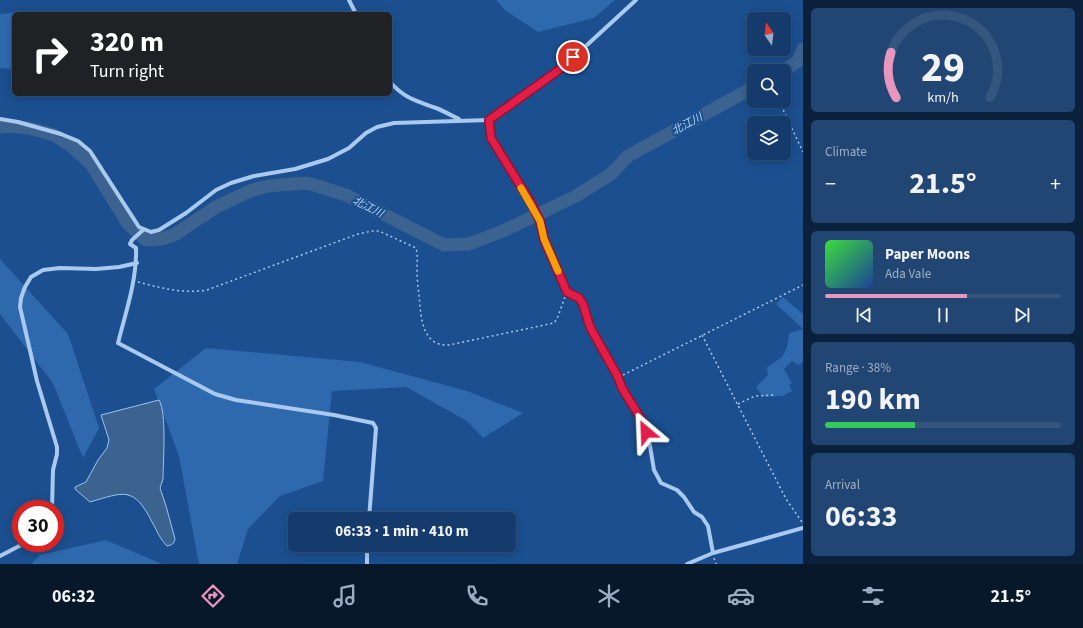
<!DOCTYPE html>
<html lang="en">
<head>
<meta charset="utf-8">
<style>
	:root { --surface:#143b6b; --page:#214673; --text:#f1f3f6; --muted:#9dadc1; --line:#33557e; --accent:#e797bd }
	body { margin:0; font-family:"Source Sans 3","Noto Sans JP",sans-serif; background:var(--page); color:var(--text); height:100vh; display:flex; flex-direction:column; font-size:15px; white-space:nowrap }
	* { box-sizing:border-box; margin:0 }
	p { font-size:13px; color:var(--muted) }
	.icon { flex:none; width:22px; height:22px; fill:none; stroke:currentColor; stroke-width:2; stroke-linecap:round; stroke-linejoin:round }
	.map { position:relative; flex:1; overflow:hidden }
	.drawer { display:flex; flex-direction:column; gap:8px; padding:8px; background:#0b203b; width:280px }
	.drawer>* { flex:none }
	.top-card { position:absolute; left:12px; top:12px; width:380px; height:84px; border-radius:6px; box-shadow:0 2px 10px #0003,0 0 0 1px var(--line); background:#202124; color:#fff; overflow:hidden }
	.needle { width:26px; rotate:346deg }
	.fabs { position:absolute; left:747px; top:12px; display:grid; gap:8px }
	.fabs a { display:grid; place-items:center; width:44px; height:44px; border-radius:6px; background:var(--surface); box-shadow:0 2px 10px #0003,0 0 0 1px var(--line); font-size:20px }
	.speed { position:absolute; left:12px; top:500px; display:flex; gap:8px; font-size:20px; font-weight:700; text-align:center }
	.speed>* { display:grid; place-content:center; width:52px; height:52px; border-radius:50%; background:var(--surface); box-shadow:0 2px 10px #0003,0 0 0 1px var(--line); line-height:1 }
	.speed .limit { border:6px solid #d22; background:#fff; color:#111 }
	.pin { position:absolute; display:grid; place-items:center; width:34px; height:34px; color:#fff; margin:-17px; border:2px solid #fff; border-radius:50%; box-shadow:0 1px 4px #0007 }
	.me { position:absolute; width:44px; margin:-22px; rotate:334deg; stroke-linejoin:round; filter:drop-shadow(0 0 3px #0008) }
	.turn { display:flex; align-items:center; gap:14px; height:84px; padding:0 12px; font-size:18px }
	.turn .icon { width:52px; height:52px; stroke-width:2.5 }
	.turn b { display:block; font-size:28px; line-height:34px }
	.big { font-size:30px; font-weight:700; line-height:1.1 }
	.drawer .card { flex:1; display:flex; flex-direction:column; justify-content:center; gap:6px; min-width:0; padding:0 14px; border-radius:6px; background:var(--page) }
	.drawer .dial { align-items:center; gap:0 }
	.dial svg { height:104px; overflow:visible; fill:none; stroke:var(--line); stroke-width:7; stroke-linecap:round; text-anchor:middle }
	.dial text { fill:var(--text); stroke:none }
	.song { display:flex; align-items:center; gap:12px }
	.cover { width:48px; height:48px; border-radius:6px; background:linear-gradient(135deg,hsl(120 70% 55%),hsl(220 70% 35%)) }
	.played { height:4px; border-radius:2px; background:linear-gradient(90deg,var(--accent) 60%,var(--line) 60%) }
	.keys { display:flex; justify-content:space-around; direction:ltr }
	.heat { display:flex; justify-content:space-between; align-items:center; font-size:22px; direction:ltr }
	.charge { height:6px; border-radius:3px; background:linear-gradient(90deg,#34c759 38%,var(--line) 0) }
	.trip { position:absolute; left:288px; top:512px; width:228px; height:40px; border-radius:6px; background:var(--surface); box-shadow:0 2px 10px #0003,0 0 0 1px var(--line); font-weight:700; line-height:40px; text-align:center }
	.menu { display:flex; height:64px; justify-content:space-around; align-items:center; background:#08182b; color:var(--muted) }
	.menu .icon { width:28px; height:28px }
	.menu .on { color:var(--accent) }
	.menu b { font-size:18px; color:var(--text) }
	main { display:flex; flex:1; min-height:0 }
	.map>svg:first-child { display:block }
</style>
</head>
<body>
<main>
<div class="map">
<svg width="803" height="564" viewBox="0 0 803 564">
	<rect width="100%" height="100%" fill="#1b4f8f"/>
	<g fill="#2e69ad">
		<path d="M496,0H615L594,18L538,32L506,11Z"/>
		<path d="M18,12L83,13L84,14H14V69L0,68V14Z"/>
		<path d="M0,259L68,334L99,428L83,458L53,383L0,314Z"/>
		<path d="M783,297L803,314V329L776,304Z"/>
		<path d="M803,329V362L799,365L792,361L784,369L792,383L789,385L792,391L783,396L763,397L756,387L768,375L767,367C784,357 787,354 789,333Z"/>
		<path d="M206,348L360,362L467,391L523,413L483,438L467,421L406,387L332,391L323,481L280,496L248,529L237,564H199L179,456L154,389Z"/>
		<path d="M106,540L162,564H31L40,555Z"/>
	</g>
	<path fill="#3c6290" stroke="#9cc4f0" d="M159,400C167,413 163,462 163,479L160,488L166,506L175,539C174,544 172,545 167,546C160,539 157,531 152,522C134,486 124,492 90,502L75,489V487L86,482L98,460L107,448L109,440L101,415Z"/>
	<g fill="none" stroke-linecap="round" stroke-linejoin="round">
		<g stroke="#3c6290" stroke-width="13">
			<path d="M783,71L798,61L803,49"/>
			<path d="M0,127L7,126L29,128L54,135L70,145L91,164L128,224L146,240L161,239L174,235L216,207L252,190L269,186L303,183L311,184L346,195L444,245L469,244L503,231L576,196L611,174L628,156L754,87"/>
		</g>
		<g stroke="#a9c9ee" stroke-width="1.5" stroke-dasharray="2 3" stroke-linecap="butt">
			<path d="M779,101L803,152"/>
			<path d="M138,282C161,288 183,294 207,290L358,234L372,231H379L416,248C418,256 417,262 417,270C417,278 418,287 419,295C421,315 421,347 449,345L554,323L557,319L565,297"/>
			<path d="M702,335L786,499L802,522"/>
			<path d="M623,375L803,285"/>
			<path d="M738,404L755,396L775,395"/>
			<path d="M714,558L716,564"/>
		</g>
		<g stroke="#a9c9ee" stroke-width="4">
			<path d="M349,0L356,14"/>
			<path d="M390,82C405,99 417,101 436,108C444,111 452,116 459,119"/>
			<path d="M0,119L18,122L61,134L78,141L90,151L139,227L151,232L159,230L186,213L216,190L231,183L254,176L295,169L328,159L349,148L366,133L377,127L394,123L489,120L563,67L636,0"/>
			<path d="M489,120L491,138L531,203L540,221L544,239L567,292L579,298L583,304L590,327L618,377L622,389L644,424L649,440L654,470L661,483L677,490L684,497L694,512L702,517L708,526L713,553"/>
			<path d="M143,230L132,240L130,244L136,248C137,280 126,311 118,343L215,394L236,400L334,415L373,423L376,428L369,519"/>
			<path d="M52,509L53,470L57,454V447L37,381L20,307L21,298L25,287L31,277L43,270L60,268L96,269L119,267L137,263"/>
			<path d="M0,556L25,543"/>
			<path d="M367,564V545"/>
			<path d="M687,564L713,553L803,528"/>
		</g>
	</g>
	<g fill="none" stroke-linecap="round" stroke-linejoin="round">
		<g stroke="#92132f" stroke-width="10">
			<path id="route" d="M573,57L563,67L489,120L491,138L531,203L540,221L544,239L567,292L579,298L583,304L590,327L618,377L622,388L644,424L646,432"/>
		</g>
		<use href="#route" stroke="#e11d48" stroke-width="7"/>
		<path stroke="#f59e0b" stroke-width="7" d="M521,188L540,221L544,239L558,271"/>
	</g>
	<g text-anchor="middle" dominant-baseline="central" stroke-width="4" stroke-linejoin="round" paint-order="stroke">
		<g font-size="11" font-style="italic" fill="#b5d3f5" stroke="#1b4f8f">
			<text transform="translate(687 124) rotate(-29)">北江川</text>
			<text transform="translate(368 207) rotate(27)">北江川</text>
		</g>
	</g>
</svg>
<div class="fabs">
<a><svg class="needle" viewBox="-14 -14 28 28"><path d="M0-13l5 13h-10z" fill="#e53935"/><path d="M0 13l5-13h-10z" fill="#9dadc1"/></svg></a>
<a><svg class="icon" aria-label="search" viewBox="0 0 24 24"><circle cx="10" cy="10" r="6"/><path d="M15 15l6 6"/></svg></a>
<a><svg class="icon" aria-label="layers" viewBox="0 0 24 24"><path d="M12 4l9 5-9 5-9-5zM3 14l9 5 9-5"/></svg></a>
</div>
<div class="speed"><div class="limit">30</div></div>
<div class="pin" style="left:573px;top:57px;background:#d93025"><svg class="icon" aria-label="arrive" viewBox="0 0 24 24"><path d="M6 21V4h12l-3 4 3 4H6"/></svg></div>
<svg class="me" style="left:646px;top:432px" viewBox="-20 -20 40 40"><path d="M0-17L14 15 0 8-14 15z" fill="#e11d48" stroke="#fff" stroke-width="4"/></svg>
<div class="trip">06:33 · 1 min · 410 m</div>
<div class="top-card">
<div class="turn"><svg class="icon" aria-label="right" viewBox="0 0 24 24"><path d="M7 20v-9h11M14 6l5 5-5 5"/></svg><div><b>320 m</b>Turn right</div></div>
</div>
</div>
<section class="drawer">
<div class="card dial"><svg viewBox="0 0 100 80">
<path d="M14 69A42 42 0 1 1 86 69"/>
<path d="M14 69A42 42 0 0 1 10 34" stroke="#e797bd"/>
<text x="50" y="56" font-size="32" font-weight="700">29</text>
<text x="50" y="72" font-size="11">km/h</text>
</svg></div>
<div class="card"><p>Climate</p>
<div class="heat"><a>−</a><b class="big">21.5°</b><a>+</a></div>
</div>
<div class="card">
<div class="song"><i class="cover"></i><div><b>Paper Moons</b><p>Ada Vale</p></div></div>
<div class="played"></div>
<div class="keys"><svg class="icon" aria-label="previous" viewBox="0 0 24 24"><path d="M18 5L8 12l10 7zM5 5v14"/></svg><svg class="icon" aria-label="pause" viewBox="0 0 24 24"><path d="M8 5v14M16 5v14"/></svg><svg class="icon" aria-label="next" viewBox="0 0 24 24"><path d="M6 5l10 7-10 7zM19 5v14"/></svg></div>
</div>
<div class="card"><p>Range · 38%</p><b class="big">190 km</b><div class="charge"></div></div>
<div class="card"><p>Arrival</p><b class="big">06:33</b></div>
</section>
</main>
<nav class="menu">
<b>06:32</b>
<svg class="icon on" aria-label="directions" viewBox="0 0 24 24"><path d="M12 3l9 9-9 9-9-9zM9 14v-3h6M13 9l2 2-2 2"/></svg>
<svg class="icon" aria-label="music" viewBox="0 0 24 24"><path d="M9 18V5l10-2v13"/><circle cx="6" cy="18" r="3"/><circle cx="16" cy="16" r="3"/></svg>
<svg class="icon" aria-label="phone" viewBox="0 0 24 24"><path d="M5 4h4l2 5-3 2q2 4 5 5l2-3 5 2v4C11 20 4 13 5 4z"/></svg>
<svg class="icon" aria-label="climate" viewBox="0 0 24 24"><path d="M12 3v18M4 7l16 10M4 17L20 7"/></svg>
<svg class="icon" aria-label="car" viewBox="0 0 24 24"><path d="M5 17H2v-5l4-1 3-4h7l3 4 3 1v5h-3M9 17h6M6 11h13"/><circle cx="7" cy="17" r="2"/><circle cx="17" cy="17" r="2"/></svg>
<svg class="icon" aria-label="filters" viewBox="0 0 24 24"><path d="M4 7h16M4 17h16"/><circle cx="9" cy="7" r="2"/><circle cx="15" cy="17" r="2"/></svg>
<b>21.5°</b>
</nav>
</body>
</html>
